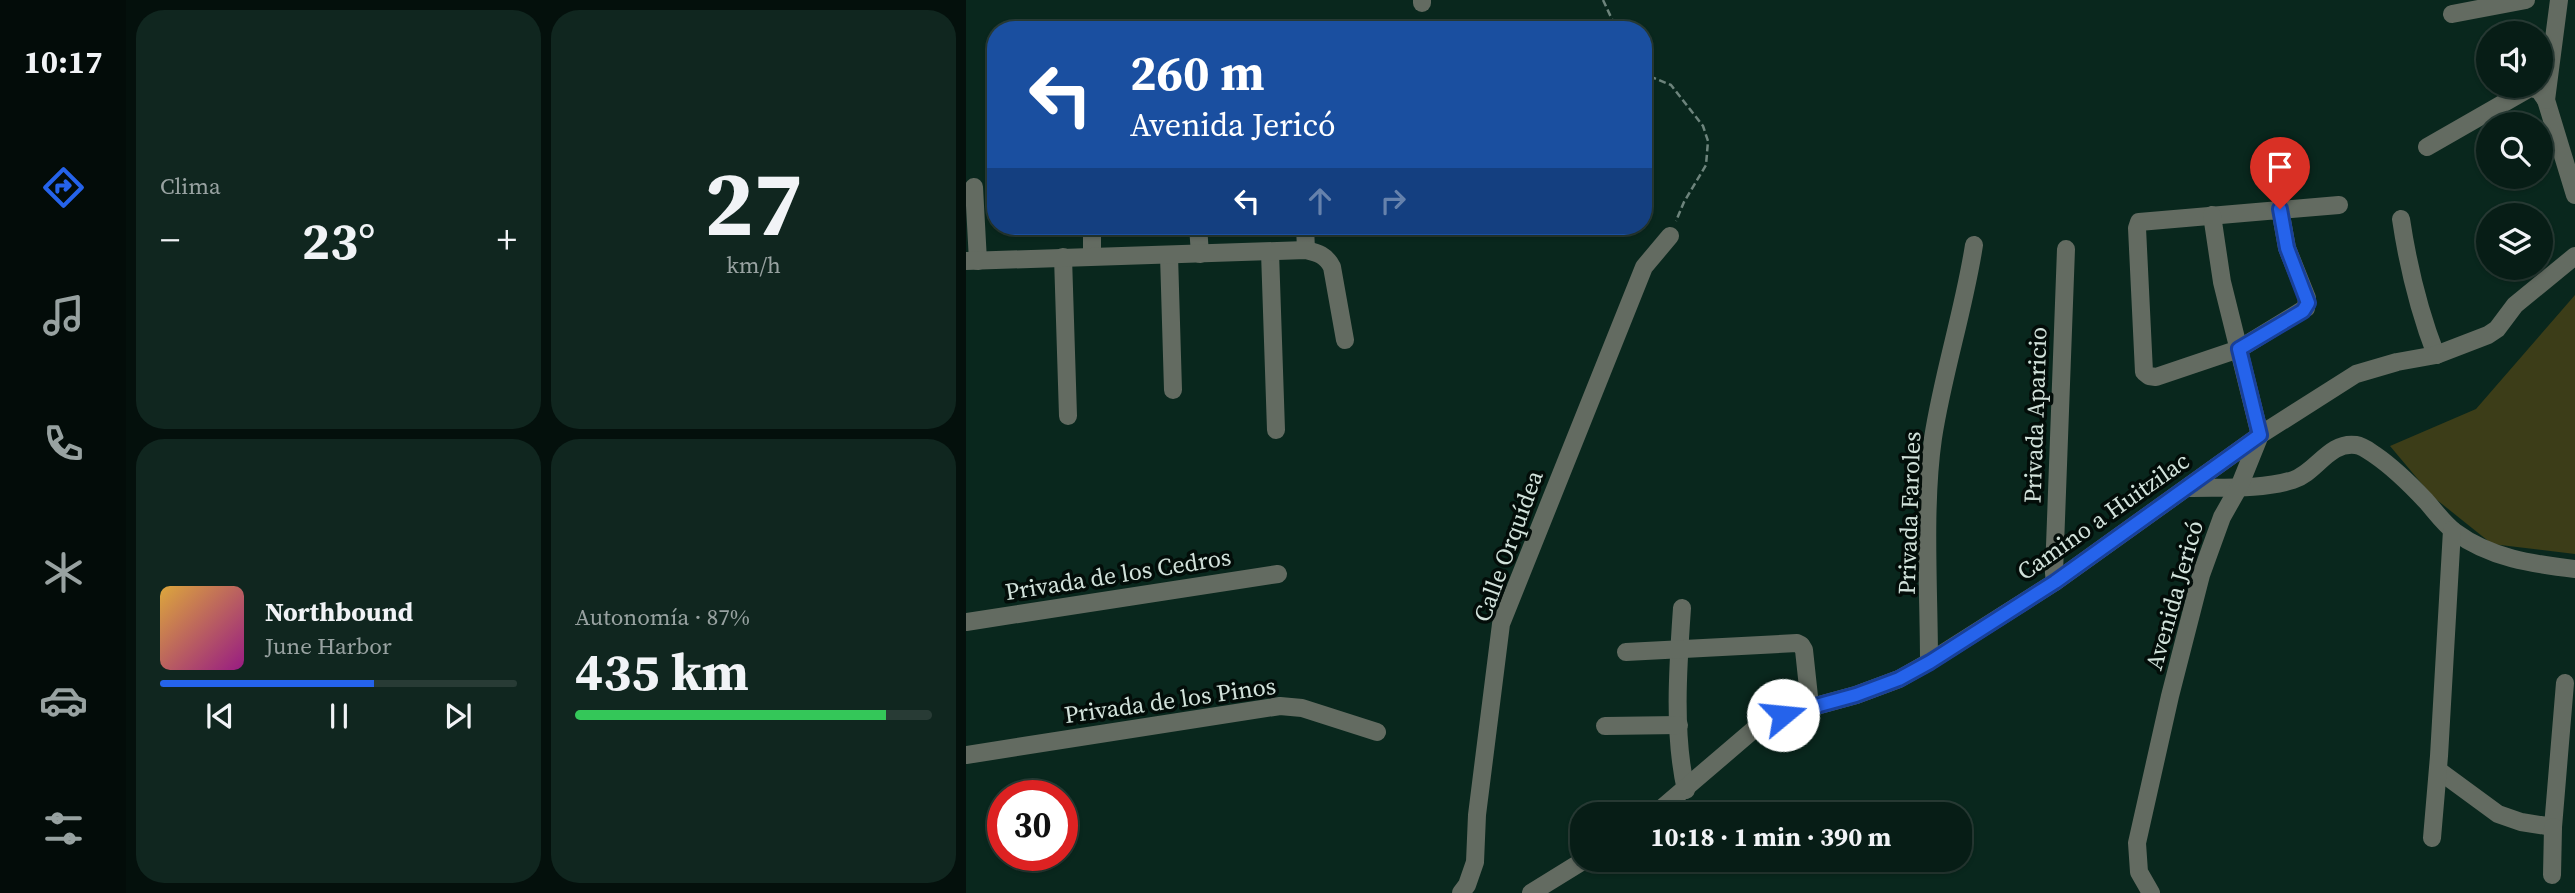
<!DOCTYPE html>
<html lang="es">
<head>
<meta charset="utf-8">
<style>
	:root { --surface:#071d16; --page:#10261f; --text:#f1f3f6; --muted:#98a2a1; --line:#283b35; --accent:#2563eb }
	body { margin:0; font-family:"Source Serif 4",serif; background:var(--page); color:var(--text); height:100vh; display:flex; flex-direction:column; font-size:26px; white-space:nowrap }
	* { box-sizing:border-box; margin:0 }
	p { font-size:23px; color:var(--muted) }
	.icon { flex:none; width:38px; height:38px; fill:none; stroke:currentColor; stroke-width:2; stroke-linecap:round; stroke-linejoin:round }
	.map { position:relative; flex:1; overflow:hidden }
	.details { display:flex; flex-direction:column; gap:10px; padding:10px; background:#04100c; width:840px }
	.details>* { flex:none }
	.guide { position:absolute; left:21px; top:21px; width:665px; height:214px; border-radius:28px; box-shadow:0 2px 5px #0004,0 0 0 2px var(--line); background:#1a4fa0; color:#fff; overflow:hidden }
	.fabs { position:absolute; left:1510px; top:21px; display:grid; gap:14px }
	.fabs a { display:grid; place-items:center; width:77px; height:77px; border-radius:50%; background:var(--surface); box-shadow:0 2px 5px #0004,0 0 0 2px var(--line); font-size:35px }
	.speed { position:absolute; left:21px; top:780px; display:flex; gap:14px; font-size:35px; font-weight:700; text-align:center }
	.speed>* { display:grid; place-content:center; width:91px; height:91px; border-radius:50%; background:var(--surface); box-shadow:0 2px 5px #0004,0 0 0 2px var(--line); line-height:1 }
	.speed .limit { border:10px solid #d22; background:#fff; color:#111 }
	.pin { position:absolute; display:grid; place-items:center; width:60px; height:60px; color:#fff; margin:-72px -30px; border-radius:50% 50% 50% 0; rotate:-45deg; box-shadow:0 0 7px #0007 }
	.pin .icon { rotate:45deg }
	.me { position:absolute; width:77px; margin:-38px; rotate:73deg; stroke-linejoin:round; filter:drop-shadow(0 0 5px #0008) }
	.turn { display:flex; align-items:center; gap:24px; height:147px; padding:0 28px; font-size:32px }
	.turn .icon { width:91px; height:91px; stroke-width:2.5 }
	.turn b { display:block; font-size:49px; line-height:60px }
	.lanes { display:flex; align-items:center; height:66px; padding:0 28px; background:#0003; justify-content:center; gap:35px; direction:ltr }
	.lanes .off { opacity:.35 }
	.big { font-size:52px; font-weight:700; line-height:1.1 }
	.details .widget { flex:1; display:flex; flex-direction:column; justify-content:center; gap:10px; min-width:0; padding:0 24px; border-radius:28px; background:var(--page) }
	.details .dial { align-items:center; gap:0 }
	.dial b { font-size:91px; line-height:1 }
	.song { display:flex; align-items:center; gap:21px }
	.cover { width:84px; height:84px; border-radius:10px; background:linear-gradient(135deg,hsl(40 70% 55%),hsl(310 70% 35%)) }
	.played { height:7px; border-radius:4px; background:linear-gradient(90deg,var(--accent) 60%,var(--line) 60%) }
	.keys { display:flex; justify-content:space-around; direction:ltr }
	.heat { display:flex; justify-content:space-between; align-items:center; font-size:38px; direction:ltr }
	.charge { height:10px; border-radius:5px; background:linear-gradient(90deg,#34c759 87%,var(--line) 0) }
	.details .tiles { flex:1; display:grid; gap:10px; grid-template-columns:repeat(2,1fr) }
	.trip { position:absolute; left:604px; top:802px; width:402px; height:70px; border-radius:28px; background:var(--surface); box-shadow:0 2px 5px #0004,0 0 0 2px var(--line); font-weight:700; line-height:70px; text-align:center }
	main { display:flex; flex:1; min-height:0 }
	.tab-bar { display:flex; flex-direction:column; width:126px; justify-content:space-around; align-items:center; background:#030c09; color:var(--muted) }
	.tab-bar .icon { width:49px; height:49px }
	.tab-bar .selected { color:var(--accent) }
	.tab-bar b { font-size:32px; color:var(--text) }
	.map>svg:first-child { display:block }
</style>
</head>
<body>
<main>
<nav class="tab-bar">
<b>10:17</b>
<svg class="icon selected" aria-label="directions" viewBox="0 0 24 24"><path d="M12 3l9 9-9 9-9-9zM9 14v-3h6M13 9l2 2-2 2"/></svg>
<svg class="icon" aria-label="music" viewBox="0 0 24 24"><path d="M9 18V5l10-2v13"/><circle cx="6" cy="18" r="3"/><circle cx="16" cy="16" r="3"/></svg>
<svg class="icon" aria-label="phone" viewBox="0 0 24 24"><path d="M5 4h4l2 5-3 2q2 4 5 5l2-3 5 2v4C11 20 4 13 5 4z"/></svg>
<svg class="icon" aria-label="climate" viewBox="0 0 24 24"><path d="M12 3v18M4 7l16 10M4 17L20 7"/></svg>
<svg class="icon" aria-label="car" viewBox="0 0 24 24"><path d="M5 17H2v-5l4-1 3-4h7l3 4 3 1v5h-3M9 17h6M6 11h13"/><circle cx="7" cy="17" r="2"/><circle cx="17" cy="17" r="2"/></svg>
<svg class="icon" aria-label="filters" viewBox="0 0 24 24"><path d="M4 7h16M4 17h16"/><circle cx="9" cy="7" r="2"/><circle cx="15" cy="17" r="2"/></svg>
</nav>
<section class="details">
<div class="tiles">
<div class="widget"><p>Clima</p>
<div class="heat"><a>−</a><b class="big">23°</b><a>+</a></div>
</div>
<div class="widget dial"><b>27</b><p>km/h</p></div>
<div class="widget">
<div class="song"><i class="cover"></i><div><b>Northbound</b><p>June Harbor</p></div></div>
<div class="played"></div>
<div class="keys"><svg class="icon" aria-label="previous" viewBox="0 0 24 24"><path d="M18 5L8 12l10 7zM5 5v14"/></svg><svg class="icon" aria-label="pause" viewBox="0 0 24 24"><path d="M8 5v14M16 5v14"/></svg><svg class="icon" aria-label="next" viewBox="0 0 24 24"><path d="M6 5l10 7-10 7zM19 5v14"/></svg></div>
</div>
<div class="widget"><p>Autonomía · 87%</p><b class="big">435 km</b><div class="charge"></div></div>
</div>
</section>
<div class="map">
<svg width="1609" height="893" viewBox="0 0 1609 893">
	<rect width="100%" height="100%" fill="#09271d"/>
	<path fill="#3c3d18" d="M1609,295V554L1526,544L1466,496L1424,446L1510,409Z"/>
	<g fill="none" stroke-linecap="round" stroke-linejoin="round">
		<g stroke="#6d847c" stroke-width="2.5" stroke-dasharray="7 3.5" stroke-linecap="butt">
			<path d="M637,0L651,30"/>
			<path d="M677,68L683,76L705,85L737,126L742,141L740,165L718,202L710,221"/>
		</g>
		<g stroke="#636b61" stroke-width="18">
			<path d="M456,0V3"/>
			<path d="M1593,0L1580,100L1609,195"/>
			<path d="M1486,14L1560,0"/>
			<path d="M1461,147L1564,88L1573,90L1580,100"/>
			<path d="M8,187L12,261"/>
			<path d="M1314,209L1321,248L1341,298L1340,308L1273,349L1190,377L1183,376L1178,372L1171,228L1173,222L1373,205"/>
			<path d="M1435,219C1442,266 1453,311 1470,355"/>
			<path d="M126,226V256"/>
			<path d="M232,226L234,254"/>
			<path d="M339,226L340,250"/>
			<path d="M304,252L310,430"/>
			<path d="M203,255L207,390"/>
			<path d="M97,257L102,416"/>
			<path d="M0,261L340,250C352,253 360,255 366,267L379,340"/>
			<path d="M1221,488C1255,487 1294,490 1327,480C1350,473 1363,441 1390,445C1397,446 1403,451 1409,455C1428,468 1444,484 1460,501C1469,511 1478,524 1489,532C1524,558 1566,564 1609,569"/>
			<path d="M1089,582L1088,573L1100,249"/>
			<path d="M716,608C712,665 707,734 720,790"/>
			<path d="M0,622L312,574"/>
			<path d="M660,652L831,643L835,645L838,650L844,706"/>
			<path d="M963,662C963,591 957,507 967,438C977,373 998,310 1008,245"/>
			<path d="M639,726L713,725"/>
			<path d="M0,755L314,706L336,708L411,732"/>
			<path d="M1472,770L1532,814L1555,822L1587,827L1599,683"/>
			<path d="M689,814L786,731L817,715L890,695L933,679L963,662L1089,582L1294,435L1390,374L1431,362L1470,355L1522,335L1531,329L1549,305L1609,256"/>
			<path d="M1466,838L1473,756L1486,530"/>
			<path d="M1586,875L1587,827"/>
			<path d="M495,893L501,885L509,862L511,815L535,624L678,267L704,236"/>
			<path d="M565,893L620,859"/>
			<path d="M1185,893L1173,872L1171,843L1204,696L1235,575L1256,517L1273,487L1294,435L1256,282L1246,215"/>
		</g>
	</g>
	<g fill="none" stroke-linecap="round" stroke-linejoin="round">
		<g stroke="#184099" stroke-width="18">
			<path id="route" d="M817,715L890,695L933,679L964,662L1089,582L1294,435L1273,349L1337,311L1342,303L1321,248L1314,209"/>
		</g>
		<use href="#route" stroke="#2563eb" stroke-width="12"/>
	</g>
	<g text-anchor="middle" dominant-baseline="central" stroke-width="7" stroke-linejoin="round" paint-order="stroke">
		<g font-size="24" fill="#d2e2db" stroke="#030d09">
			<text transform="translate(1069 415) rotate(-88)">Privada Aparicio</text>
			<text transform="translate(943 513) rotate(-88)">Privada Faroles</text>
			<text transform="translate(1137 516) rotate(-35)">Camino a Huitzilac</text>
			<text transform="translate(542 546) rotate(-70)">Calle Orquídea</text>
			<text transform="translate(152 574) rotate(-9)">Privada de los Cedros</text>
			<text transform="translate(1208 595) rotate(-74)">Avenida Jericó</text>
			<text transform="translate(204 700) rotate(-8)">Privada de los Pinos</text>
		</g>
	</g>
</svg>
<div class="fabs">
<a><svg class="icon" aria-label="sound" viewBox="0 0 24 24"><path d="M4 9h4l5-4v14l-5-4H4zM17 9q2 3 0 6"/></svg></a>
<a><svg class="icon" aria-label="search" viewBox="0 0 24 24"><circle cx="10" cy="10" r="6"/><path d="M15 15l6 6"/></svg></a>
<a><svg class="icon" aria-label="layers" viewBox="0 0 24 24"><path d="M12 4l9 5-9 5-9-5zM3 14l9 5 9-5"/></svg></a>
</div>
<div class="speed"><div class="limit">30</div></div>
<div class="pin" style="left:1314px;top:209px;background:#d93025"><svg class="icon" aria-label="arrive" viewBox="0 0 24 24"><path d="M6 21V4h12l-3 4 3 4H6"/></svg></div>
<svg class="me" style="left:817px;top:715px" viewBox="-20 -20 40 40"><circle r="19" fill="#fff"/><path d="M0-13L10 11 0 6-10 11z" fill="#2563eb"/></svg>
<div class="trip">10:18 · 1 min · 390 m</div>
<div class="guide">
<div class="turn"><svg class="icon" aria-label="left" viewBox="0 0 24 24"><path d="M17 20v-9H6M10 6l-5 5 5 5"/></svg><div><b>260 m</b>Avenida Jericó</div></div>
<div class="lanes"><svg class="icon" aria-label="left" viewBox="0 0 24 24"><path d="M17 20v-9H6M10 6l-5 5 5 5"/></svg><svg class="icon off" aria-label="ahead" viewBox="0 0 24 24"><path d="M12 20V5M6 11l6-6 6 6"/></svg><svg class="icon off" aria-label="right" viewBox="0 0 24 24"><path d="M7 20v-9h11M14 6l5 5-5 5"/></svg></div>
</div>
</div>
</main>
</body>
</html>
